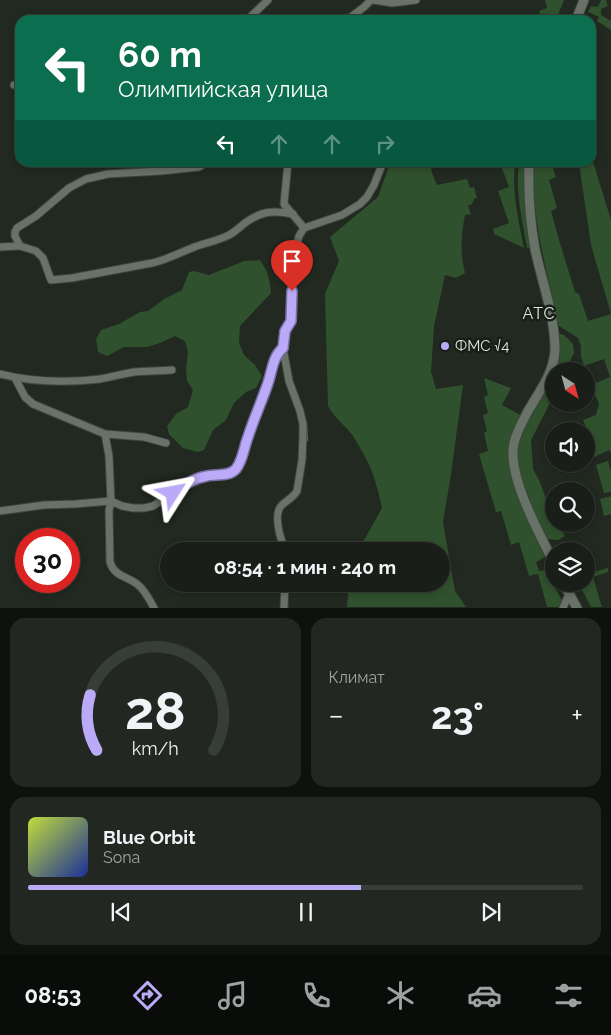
<!DOCTYPE html>
<html lang="ru">
<head>
<meta charset="utf-8">
<style>
	:root { --surface:#191f18; --page:#222721; --text:#f1f3f6; --muted:#9fa2a2; --line:#373d37; --accent:#baaaf7 }
	body { margin:0; font-family:Raleway,sans-serif; background:var(--page); color:var(--text); height:100vh; display:flex; flex-direction:column; font-size:19px; white-space:nowrap }
	* { box-sizing:border-box; margin:0 }
	p { font-size:16px; color:var(--muted) }
	.icon { flex:none; width:28px; height:28px; fill:none; stroke:currentColor; stroke-width:2; stroke-linecap:round; stroke-linejoin:round }
	.map { position:relative; height:608px; overflow:hidden }
	.panel { display:flex; flex-direction:column; gap:10px; padding:10px; background:#0e110d; flex:1 }
	.panel>* { flex:none }
	.hud { position:absolute; left:15px; top:15px; width:581px; height:152px; border-radius:15px; box-shadow:0 2px 8px #0003,0 0 0 1px var(--line); background:#0b6e4f; color:#fff; overflow:hidden }
	.needle { width:32px; rotate:144deg }
	.tools { position:absolute; left:545px; top:362px; display:grid; gap:10px }
	.tools a { display:grid; place-items:center; width:50px; height:50px; border-radius:50%; background:var(--surface); box-shadow:0 2px 8px #0003,0 0 0 1px var(--line); font-size:25px }
	.speed { position:absolute; left:15px; top:528px; display:flex; gap:10px; font-size:25px; font-weight:700; text-align:center }
	.speed>* { display:grid; place-content:center; width:65px; height:65px; border-radius:50%; background:var(--surface); box-shadow:0 2px 8px #0003,0 0 0 1px var(--line); line-height:1 }
	.speed .limit { border:8px solid #d22; background:#fff; color:#111 }
	.pin { position:absolute; display:grid; place-items:center; width:42px; height:42px; color:#fff; margin:-51px -21px; border-radius:50% 50% 50% 0; rotate:-45deg; box-shadow:0 0 5px #0007 }
	.pin .icon { rotate:45deg }
	.me { position:absolute; width:55px; margin:-28px; rotate:56deg; stroke-linejoin:round; filter:drop-shadow(0 0 4px #0008) }
	.turn { display:flex; align-items:center; gap:18px; height:105px; padding:0 20px; font-size:22px }
	.turn .icon { width:65px; height:65px; stroke-width:2.5 }
	.turn b { display:block; font-size:35px; line-height:42px }
	.lanes { display:flex; align-items:center; height:48px; padding:0 20px; background:#0003; justify-content:center; gap:25px; direction:ltr }
	.lanes .off { opacity:.35 }
	.big { font-size:38px; font-weight:700; line-height:1.1 }
	.panel .tile { flex:1; display:flex; flex-direction:column; justify-content:center; gap:8px; min-width:0; padding:0 18px; border-radius:15px; background:var(--page) }
	.panel .dial { align-items:center; gap:0 }
	.dial svg { height:130px; overflow:visible; fill:none; stroke:var(--line); stroke-width:7; stroke-linecap:round; text-anchor:middle }
	.dial text { fill:var(--text); stroke:none }
	.song { display:flex; align-items:center; gap:15px }
	.cover { width:60px; height:60px; border-radius:8px; background:linear-gradient(135deg,hsl(70 70% 55%),hsl(230 70% 35%)) }
	.played { height:5px; border-radius:2px; background:linear-gradient(90deg,var(--accent) 60%,var(--line) 60%) }
	.keys { display:flex; justify-content:space-around; direction:ltr }
	.heat { display:flex; justify-content:space-between; align-items:center; font-size:28px; direction:ltr }
	.panel .tiles { flex:1; display:grid; gap:10px; grid-template-columns:1fr 1fr }
	.tile:last-child { grid-column:span 2 }
	.trip { position:absolute; left:160px; top:542px; width:290px; height:50px; border-radius:25px; background:var(--surface); box-shadow:0 2px 8px #0003,0 0 0 1px var(--line); font-weight:700; line-height:50px; text-align:center }
	.tabs { display:flex; height:80px; justify-content:space-around; align-items:center; background:#0a0c0a; color:var(--muted) }
	.tabs .icon { width:35px; height:35px }
	.tabs .current { color:var(--accent) }
	.tabs b { font-size:22px; color:var(--text) }
	.map>svg:first-child { display:block }
</style>
</head>
<body>
<div class="map">
<svg width="611" height="608" viewBox="0 0 611 608">
	<rect width="100%" height="100%" fill="#212920"/>
	<g fill="#30512d">
		<path d="M545,0H564L558,15L554,20H541L539,11L547,8Z"/>
		<path d="M601,0H606L608,6L601,9V15L611,21V30L597,21L599,17L588,12L591,6L598,7Z"/>
		<path d="M591,155L611,220V314L591,245L579,163L591,162Z"/>
		<path d="M390,163H430L432,173L437,185L467,179L470,188L474,187L477,198L474,199L472,204L468,206L471,214L465,215C461,234 460,254 465,273L456,278L445,275L434,326L431,372L436,389L463,385L451,474L443,522L455,591L466,607H347L349,584H441V551H358L382,508C380,499 378,490 375,481C371,466 361,449 353,436C345,425 335,419 328,406L325,294L339,261L330,237L378,197Z"/>
		<path d="M500,163H515C512,193 518,218 524,248L494,234L493,229L509,223L498,191L509,187Z"/>
		<path d="M519,163H526L531,248H527C522,219 515,191 519,163Z"/>
		<path d="M534,163H551L556,177L549,180L557,208L551,211L559,240L575,292L579,294L588,321L611,314V453L609,450L586,461L587,430L583,420L596,415L599,404L591,385L610,377L604,359L584,366L581,357V346L578,338L559,326C547,272 531,218 534,163Z"/>
		<path d="M260,260C268,271 270,280 271,293L240,326L239,343L244,355L255,365L262,376L256,388L246,392L234,403L226,420L213,430L204,450L198,452L183,448L169,434L167,426L176,414L188,407L193,390L187,381L186,369L188,352L185,341L175,336L160,343L147,347H124L107,356L98,352L96,339L101,330L119,324L140,312L148,311L164,299L182,290L189,272L194,271L209,275L244,261Z"/>
		<path d="M558,333L564,335L573,344L574,353L565,371H555L558,362Z"/>
		<path d="M554,374V395L531,440L533,469L539,480L554,520V524H557L565,536L558,540L547,539C535,514 512,475 518,447C523,425 542,395 554,374Z"/>
		<path d="M484,378L511,388L502,405L522,416C518,426 510,442 509,452C507,483 533,529 547,556L536,562L539,571L545,570L563,602L560,607H547L538,574L529,576L519,542L511,545L501,511L496,512L479,454L488,451L484,433L487,431L483,415L488,413L484,397L488,395Z"/>
		<path d="M608,461L611,472V492L604,493L596,465Z"/>
		<path d="M611,496V514L604,516L600,499Z"/>
		<path d="M608,568V572L593,577L602,607H591L580,586L587,584L586,574Z"/>
	</g>
	<g fill="none" stroke-linecap="round" stroke-linejoin="round">
		<path stroke="#6d976b" stroke-width="2" d="M306,422L307,440"/>
		<g stroke="#3d453d" stroke-width="9">
			<g id="minor">
				<path d="M374,0L392,3L416,0"/>
				<path d="M247,20L268,0"/>
				<path d="M347,20L364,7L371,0"/>
				<path d="M14,85H20"/>
				<path d="M207,162L199,167L161,171L108,174L86,179L69,188L36,216L17,228L15,232V236L20,246L36,251L43,258L51,280L72,278L152,263C166,260 179,253 192,248C204,243 218,241 229,235C235,232 240,227 245,223C261,211 273,210 293,214"/>
				<path d="M304,228L342,215L360,204L367,197L374,185L383,162"/>
				<path d="M0,247L20,246"/>
				<path d="M0,374C32,382 67,383 100,379C111,377 122,374 134,372C146,371 159,371 172,370"/>
				<path d="M15,378L25,397L33,404L105,434L144,437L166,443"/>
				<path d="M105,434L109,456L111,501L109,511L110,562C114,576 126,576 137,584C145,590 149,599 154,608"/>
				<path d="M0,511L44,505L75,504L111,501L122,506L133,508H144L153,506L194,479L207,475L224,474L231,473L236,469L241,459L247,438L268,382L275,358L279,352L283,348"/>
				<path d="M285,551C281,540 272,514 282,505C287,500 293,498 297,491L302,460L303,435V424L300,411L289,381L283,348L285,331L291,321L293,260L299,236L304,228L284,204L288,162"/>
				<path d="M284,608L285,584"/>
				<path d="M563,608L569,594"/>
			</g>
		</g>
		<g stroke="#3d453d" stroke-width="11">
			<g id="tertiary">
				<path d="M576,20L584,0"/>
				<path d="M529,162C528,191 530,221 535,249C542,282 555,316 555,350C554,373 539,392 528,411C522,423 514,436 513,450C511,482 539,533 554,563"/>
				<path d="M564,584L577,608"/>
			</g>
		</g>
		<use href="#minor" stroke="#687267" stroke-width="7"/>
		<use href="#tertiary" stroke="#687267" stroke-width="9"/>
	</g>
	<g fill="none" stroke-linecap="round" stroke-linejoin="round">
		<g stroke="#796ea1" stroke-width="12">
			<path id="route" d="M173,493C184,485 194,478 207,476C216,474 229,477 236,469C243,460 244,447 248,437C254,418 262,401 268,383C272,371 273,356 283,348L285,331L291,321L292,291"/>
		</g>
		<use href="#route" stroke="#baaaf7" stroke-width="9"/>
	</g>
	<circle fill="#baaaf7" stroke="#181f17" stroke-width="2" cx="445" cy="346" r="5"/>
	<g text-anchor="middle" dominant-baseline="central" stroke-width="5" stroke-linejoin="round" paint-order="stroke">
		<g font-size="15" fill="#dfe5df" stroke="#181f17" text-anchor="start">
			<text x="455" y="346">ФМС √4</text>
		</g>
		<g font-size="16" letter-spacing="1" fill="#dfe5df" stroke="#181f17">
			<text x="539" y="313">АТС</text>
		</g>
	</g>
</svg>
<div class="tools">
<a><svg class="needle" viewBox="-14 -14 28 28"><path d="M0-13l5 13h-10z" fill="#e53935"/><path d="M0 13l5-13h-10z" fill="#9fa2a2"/></svg></a>
<a><svg class="icon" aria-label="sound" viewBox="0 0 24 24"><path d="M4 9h4l5-4v14l-5-4H4zM17 9q2 3 0 6"/></svg></a>
<a><svg class="icon" aria-label="search" viewBox="0 0 24 24"><circle cx="10" cy="10" r="6"/><path d="M15 15l6 6"/></svg></a>
<a><svg class="icon" aria-label="layers" viewBox="0 0 24 24"><path d="M12 4l9 5-9 5-9-5zM3 14l9 5 9-5"/></svg></a>
</div>
<div class="speed"><div class="limit">30</div></div>
<div class="pin" style="left:292px;top:291px;background:#d93025"><svg class="icon" aria-label="arrive" viewBox="0 0 24 24"><path d="M6 21V4h12l-3 4 3 4H6"/></svg></div>
<svg class="me" style="left:173px;top:493px" viewBox="-20 -20 40 40"><path d="M0-17L14 15 0 8-14 15z" fill="#baaaf7" stroke="#fff" stroke-width="4"/></svg>
<div class="trip">08:54 · 1 мин · 240 m</div>
<div class="hud">
<div class="turn"><svg class="icon" aria-label="left" viewBox="0 0 24 24"><path d="M17 20v-9H6M10 6l-5 5 5 5"/></svg><div><b>60 m</b>Олимпийская улица</div></div>
<div class="lanes"><svg class="icon" aria-label="left" viewBox="0 0 24 24"><path d="M17 20v-9H6M10 6l-5 5 5 5"/></svg><svg class="icon off" aria-label="ahead" viewBox="0 0 24 24"><path d="M12 20V5M6 11l6-6 6 6"/></svg><svg class="icon off" aria-label="ahead" viewBox="0 0 24 24"><path d="M12 20V5M6 11l6-6 6 6"/></svg><svg class="icon off" aria-label="right" viewBox="0 0 24 24"><path d="M7 20v-9h11M14 6l5 5-5 5"/></svg></div>
</div>
</div>
<section class="panel">
<div class="tiles">
<div class="tile dial"><svg viewBox="0 0 100 80">
<path d="M14 69A42 42 0 1 1 86 69"/>
<path d="M14 69A42 42 0 0 1 10 35" stroke="#baaaf7"/>
<text x="50" y="56" font-size="32" font-weight="700">28</text>
<text x="50" y="72" font-size="11">km/h</text>
</svg></div>
<div class="tile"><p>Климат</p>
<div class="heat"><a>−</a><b class="big">23°</b><a>+</a></div>
</div>
<div class="tile">
<div class="song"><i class="cover"></i><div><b>Blue Orbit</b><p>Sona</p></div></div>
<div class="played"></div>
<div class="keys"><svg class="icon" aria-label="previous" viewBox="0 0 24 24"><path d="M18 5L8 12l10 7zM5 5v14"/></svg><svg class="icon" aria-label="pause" viewBox="0 0 24 24"><path d="M8 5v14M16 5v14"/></svg><svg class="icon" aria-label="next" viewBox="0 0 24 24"><path d="M6 5l10 7-10 7zM19 5v14"/></svg></div>
</div>
</div>
</section>
<nav class="tabs">
<b>08:53</b>
<svg class="icon current" aria-label="directions" viewBox="0 0 24 24"><path d="M12 3l9 9-9 9-9-9zM9 14v-3h6M13 9l2 2-2 2"/></svg>
<svg class="icon" aria-label="music" viewBox="0 0 24 24"><path d="M9 18V5l10-2v13"/><circle cx="6" cy="18" r="3"/><circle cx="16" cy="16" r="3"/></svg>
<svg class="icon" aria-label="phone" viewBox="0 0 24 24"><path d="M5 4h4l2 5-3 2q2 4 5 5l2-3 5 2v4C11 20 4 13 5 4z"/></svg>
<svg class="icon" aria-label="climate" viewBox="0 0 24 24"><path d="M12 3v18M4 7l16 10M4 17L20 7"/></svg>
<svg class="icon" aria-label="car" viewBox="0 0 24 24"><path d="M5 17H2v-5l4-1 3-4h7l3 4 3 1v5h-3M9 17h6M6 11h13"/><circle cx="7" cy="17" r="2"/><circle cx="17" cy="17" r="2"/></svg>
<svg class="icon" aria-label="filters" viewBox="0 0 24 24"><path d="M4 7h16M4 17h16"/><circle cx="9" cy="7" r="2"/><circle cx="15" cy="17" r="2"/></svg>
</nav>
</body>
</html>
